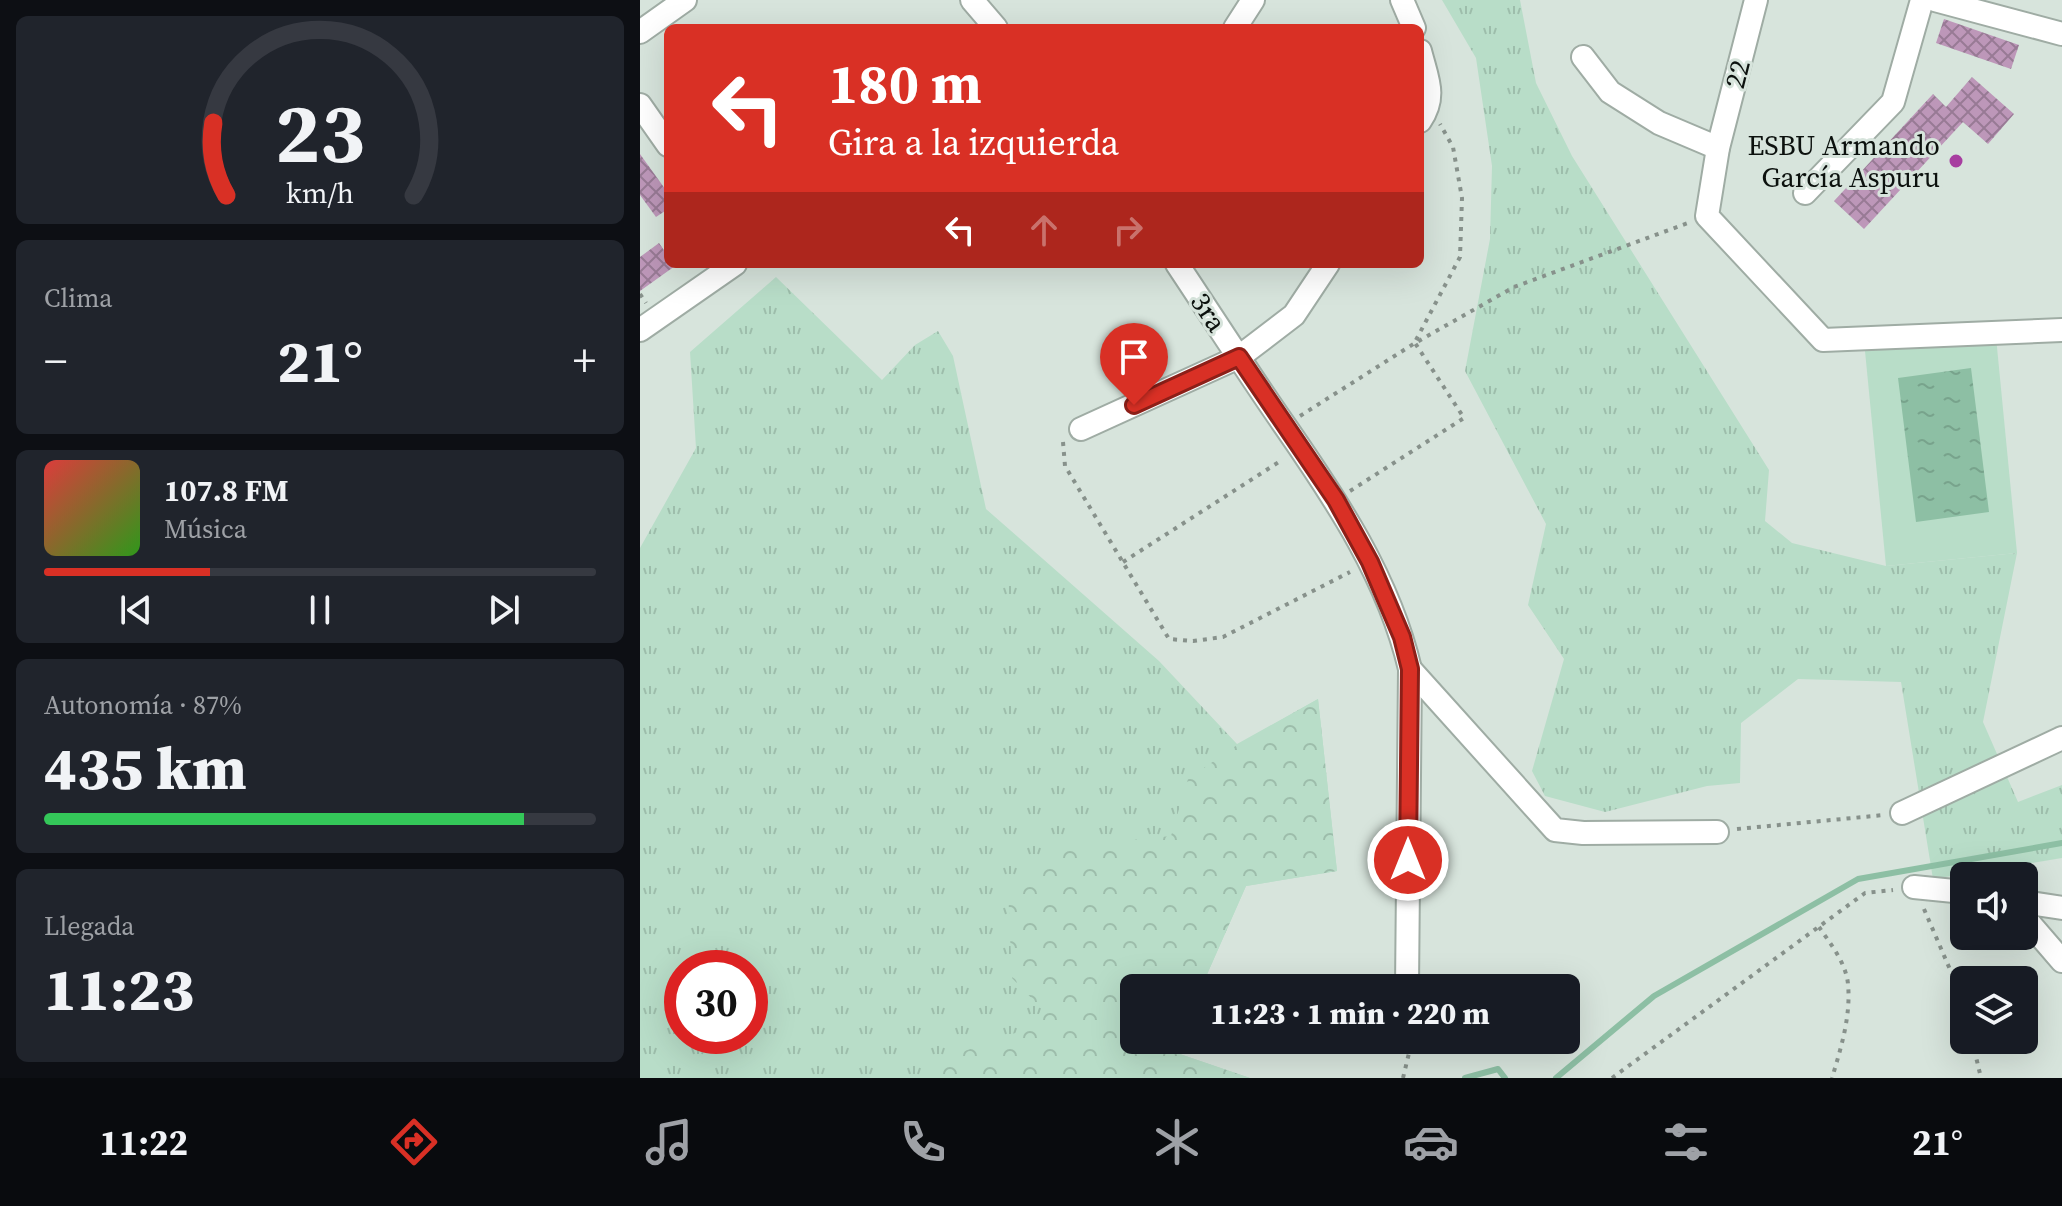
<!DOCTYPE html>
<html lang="es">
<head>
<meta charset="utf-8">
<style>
	:root { --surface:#171b24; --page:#20242c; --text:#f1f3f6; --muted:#9ea1a6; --line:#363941; --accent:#d93025 }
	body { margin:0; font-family:"Source Serif 4",serif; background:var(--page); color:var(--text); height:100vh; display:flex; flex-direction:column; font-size:30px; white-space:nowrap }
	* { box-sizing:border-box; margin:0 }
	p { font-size:26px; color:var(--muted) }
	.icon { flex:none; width:44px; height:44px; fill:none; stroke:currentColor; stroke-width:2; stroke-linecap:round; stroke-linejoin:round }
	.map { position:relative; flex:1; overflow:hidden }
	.panel { display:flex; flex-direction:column; gap:16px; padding:16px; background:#0d0f14; width:640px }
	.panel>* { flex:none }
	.banner { position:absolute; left:24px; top:24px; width:760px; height:244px; border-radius:12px; box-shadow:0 8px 32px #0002; background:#d93025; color:#fff; overflow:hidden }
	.fabs { position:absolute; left:1310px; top:862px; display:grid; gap:16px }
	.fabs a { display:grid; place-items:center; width:88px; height:88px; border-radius:12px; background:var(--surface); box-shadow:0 8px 32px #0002; font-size:40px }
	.speed { position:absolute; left:24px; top:950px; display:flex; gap:16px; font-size:40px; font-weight:700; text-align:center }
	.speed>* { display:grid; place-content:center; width:104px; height:104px; border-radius:50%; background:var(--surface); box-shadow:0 8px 32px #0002; line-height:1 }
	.speed .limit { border:12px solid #d22; background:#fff; color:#111 }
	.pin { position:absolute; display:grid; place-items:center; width:68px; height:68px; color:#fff; margin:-82px -34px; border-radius:50% 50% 50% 0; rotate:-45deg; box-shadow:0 0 8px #0007 }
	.pin .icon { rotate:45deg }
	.me { position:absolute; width:88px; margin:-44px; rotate:0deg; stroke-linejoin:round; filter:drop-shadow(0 0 6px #0008) }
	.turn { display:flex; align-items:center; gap:28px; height:168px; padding:0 32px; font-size:36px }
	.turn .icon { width:104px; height:104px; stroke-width:2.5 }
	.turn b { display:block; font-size:56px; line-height:68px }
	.lanes { display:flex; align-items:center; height:76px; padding:0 32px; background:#0003; justify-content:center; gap:40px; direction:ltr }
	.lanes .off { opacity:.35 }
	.big { font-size:60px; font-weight:800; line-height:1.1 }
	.panel .widget { flex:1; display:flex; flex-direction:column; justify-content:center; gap:12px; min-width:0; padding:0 28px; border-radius:12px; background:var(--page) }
	.panel .dial { align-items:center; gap:0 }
	.dial svg { height:208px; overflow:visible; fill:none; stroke:var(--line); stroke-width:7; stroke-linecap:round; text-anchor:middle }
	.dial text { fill:var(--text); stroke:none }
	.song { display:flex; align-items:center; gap:24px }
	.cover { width:96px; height:96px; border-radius:12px; background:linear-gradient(135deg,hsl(0 70% 55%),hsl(110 70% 35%)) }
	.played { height:8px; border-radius:4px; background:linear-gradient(90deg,var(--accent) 30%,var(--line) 30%) }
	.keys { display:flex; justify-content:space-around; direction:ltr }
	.heat { display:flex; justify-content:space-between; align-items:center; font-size:44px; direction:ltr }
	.charge { height:12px; border-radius:6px; background:linear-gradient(90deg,#34c759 87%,var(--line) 0) }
	.trip { position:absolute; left:480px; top:974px; width:460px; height:80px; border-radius:12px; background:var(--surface); box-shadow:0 8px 32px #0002; font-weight:800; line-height:80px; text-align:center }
	.dock { display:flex; height:128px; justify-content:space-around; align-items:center; background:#090b0e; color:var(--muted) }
	.dock .icon { width:56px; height:56px }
	.dock .active { color:var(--accent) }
	.dock b { font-size:36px; color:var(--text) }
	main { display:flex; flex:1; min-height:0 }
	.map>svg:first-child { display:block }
</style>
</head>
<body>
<main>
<section class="panel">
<div class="widget dial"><svg viewBox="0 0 100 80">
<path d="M14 69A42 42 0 1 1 86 69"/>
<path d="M14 69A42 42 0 0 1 9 41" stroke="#d93025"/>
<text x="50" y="56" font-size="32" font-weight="700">23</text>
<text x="50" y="72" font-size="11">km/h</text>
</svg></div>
<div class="widget"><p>Clima</p>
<div class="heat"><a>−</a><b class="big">21°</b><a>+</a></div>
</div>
<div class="widget">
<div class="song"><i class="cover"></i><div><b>107.8 FM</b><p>Música</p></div></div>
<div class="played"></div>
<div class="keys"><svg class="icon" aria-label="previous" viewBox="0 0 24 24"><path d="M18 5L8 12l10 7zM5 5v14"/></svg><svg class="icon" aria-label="pause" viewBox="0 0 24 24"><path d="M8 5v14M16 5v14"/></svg><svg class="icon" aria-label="next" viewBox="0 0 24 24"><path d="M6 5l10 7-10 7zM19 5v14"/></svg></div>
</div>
<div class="widget"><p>Autonomía · 87%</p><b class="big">435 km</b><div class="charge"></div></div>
<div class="widget"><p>Llegada</p><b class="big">11:23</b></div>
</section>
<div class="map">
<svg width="1422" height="1078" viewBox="0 0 1422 1078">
	<defs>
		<pattern id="grass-tufts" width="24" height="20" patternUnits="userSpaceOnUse" patternTransform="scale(2)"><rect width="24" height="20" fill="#b8ddc8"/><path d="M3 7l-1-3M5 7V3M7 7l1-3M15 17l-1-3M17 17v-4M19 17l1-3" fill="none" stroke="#9dbdab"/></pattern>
		<pattern id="forest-crowns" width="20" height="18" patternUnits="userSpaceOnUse" patternTransform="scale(2)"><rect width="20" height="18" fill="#b8ddc8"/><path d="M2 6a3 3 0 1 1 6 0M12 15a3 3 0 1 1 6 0" fill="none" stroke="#9dbdab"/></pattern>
		<pattern id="water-ripples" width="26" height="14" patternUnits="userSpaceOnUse" patternTransform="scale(2)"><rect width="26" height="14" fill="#8dbfa4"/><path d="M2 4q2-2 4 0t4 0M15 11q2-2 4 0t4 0" fill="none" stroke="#78a38c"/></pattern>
		<pattern id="building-cross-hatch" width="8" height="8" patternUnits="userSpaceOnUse" patternTransform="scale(2)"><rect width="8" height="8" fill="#bd97b9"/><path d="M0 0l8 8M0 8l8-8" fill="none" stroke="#987a95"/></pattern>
	</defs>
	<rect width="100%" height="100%" fill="#d7e4dc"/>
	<g fill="url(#grass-tufts)" fill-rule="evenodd">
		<path d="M802,0H880L896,83L932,156L1129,470L1125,521L1152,543L1246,566L1377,553L1343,722L1378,802L1422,785V858L1293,879L1261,682L1158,679L1101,723L1100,783L1067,786L965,812L905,796L892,771L924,659L888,605L906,524L825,371L850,239L852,166L836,58Z"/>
		<path d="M136,277L242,380L275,345L298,331L313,356L346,509L519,661L597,744L678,699L697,871L606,886L561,988H494V1040H538L534,1052L610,1078H0V548L56,448L50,352ZM42,968H110V1036H42Z"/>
	</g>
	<path fill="url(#forest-crowns)" d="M678,699L697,871L606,886L561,988H494V1040H538L534,1052L610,1078H282L288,1064L381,1031L403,1010L372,978L368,889L435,846L531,836L548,779L597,745Z"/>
	<path fill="#b8ddc8" d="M1356,337L1377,553L1246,566L1225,351Z"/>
	<path fill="url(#water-ripples)" d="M1331,368L1349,512L1276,522L1258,378Z"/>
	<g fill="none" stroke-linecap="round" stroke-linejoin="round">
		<g stroke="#8dbfa4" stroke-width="6">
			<path d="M825,1078L858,1069L865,1078"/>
			<path d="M916,1078L1014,996L1218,879L1422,843"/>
		</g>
	</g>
	<g fill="url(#building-cross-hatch)">
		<path d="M1304,19L1379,45L1371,69L1296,43Z"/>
		<path d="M1332,77L1374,114L1348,144L1323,122L1224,229L1194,201L1293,94L1306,107Z"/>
		<path d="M0,154L28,193V209L16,217L0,195Z"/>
		<path d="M19,243L28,256V264L35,266L0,291V257Z"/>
	</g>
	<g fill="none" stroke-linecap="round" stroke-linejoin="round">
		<g stroke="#9faca4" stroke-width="26">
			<g id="minor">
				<path d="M332,0L356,28"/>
				<path d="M762,0L774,28"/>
				<path d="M1116,0L1078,148L1067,216L1183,340L1422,330"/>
				<path d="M1295,0L1422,34"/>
				<path d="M595,28L613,0"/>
				<path d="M0,32L45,0"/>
				<path d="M780,51C787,79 797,96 780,121"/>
				<path d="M943,57L970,92L1019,123L1078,148"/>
				<path d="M0,105L28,145"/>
				<path d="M1165,193L1253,102L1282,0"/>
				<path d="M537,264C573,318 608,373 645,426C697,501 749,579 770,669L767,988"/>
				<path d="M0,330L95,264"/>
				<path d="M441,429L599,357L654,315L688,264"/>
				<path d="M770,669L915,830L943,833L1077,832"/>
				<path d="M1262,813L1422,738"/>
				<path d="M1274,887L1324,892"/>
				<path d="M1384,902L1422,908"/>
				<path d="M1384,917L1422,961"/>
			</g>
		</g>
		<g stroke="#87918b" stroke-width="4" stroke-dasharray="4 6" stroke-linecap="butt">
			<path d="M0,294L6,303"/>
			<path d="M776,340L820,257L822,198L813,147L800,124"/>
			<path d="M660,416L775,343L874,287L1048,223"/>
			<path d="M423,442L425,466L529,639L553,641L583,637L710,572"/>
			<path d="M710,491L824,418L775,343"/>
			<path d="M483,562L642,460"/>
			<path d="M1097,829L1244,815"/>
			<path d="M1284,909L1324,1002"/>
			<path d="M1179,927C1190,943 1206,963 1208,984C1211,1016 1201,1048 1192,1078"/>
			<path d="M1332,1040L1341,1078"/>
			<path d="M763,1078L769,1053V1040"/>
			<path d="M972,1078L1225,893L1253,890"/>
		</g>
		<use href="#minor" stroke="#fff" stroke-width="22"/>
	</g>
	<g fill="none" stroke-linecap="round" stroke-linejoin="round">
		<g stroke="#8d1f18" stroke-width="20">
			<path id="route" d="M494,405L599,357L696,500L730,562L762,637L770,669L768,860"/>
		</g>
		<use href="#route" stroke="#d93025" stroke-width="14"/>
	</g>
	<circle fill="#a73ea0" stroke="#d7e4dc" stroke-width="3" cx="1316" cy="161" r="8"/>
	<g text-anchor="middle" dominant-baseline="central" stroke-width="6" stroke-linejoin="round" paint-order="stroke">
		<g font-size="28" fill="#0c110e" stroke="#d7e4dc">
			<text transform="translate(1097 74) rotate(-76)">22</text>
			<text transform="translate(569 312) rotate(56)">3ra</text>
		</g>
		<g font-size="28" fill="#0c110e" stroke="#d7e4dc" text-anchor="end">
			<text x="1300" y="145">ESBU Armando<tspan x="1300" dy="32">García Aspuru</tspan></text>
		</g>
	</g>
</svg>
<div class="fabs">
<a><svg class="icon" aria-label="sound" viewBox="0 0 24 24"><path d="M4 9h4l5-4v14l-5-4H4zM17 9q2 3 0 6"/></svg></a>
<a><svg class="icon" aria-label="layers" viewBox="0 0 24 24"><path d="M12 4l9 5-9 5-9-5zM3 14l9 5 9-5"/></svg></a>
</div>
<div class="speed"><div class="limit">30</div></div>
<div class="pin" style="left:494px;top:405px;background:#d93025"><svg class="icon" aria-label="arrive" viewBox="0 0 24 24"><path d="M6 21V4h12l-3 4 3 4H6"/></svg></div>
<svg class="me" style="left:768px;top:860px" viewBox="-20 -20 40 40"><circle r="17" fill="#d93025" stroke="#fff" stroke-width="3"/><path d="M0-11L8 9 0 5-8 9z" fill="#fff"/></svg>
<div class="trip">11:23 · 1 min · 220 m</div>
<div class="banner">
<div class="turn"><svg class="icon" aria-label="left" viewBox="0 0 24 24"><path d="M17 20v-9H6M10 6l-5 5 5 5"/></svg><div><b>180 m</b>Gira a la izquierda</div></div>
<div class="lanes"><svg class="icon" aria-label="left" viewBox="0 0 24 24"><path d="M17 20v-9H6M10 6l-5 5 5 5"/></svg><svg class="icon off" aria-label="ahead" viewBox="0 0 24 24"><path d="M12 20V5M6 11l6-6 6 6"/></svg><svg class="icon off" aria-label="right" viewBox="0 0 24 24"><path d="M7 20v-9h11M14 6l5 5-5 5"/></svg></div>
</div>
</div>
</main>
<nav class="dock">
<b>11:22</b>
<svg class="icon active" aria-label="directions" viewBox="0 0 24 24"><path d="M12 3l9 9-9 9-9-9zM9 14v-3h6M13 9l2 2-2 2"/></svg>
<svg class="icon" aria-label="music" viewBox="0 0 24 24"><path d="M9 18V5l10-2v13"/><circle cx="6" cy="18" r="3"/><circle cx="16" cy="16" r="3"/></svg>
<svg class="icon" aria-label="phone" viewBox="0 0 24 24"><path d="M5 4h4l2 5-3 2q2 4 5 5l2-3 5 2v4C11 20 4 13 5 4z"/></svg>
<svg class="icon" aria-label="climate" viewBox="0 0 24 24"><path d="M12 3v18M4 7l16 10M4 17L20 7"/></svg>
<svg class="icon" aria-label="car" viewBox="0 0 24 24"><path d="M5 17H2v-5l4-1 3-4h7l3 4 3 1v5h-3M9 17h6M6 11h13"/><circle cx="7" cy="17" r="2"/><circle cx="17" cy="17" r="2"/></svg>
<svg class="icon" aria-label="filters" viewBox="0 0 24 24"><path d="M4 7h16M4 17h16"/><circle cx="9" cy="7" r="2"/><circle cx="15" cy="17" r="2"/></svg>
<b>21°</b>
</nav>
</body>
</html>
